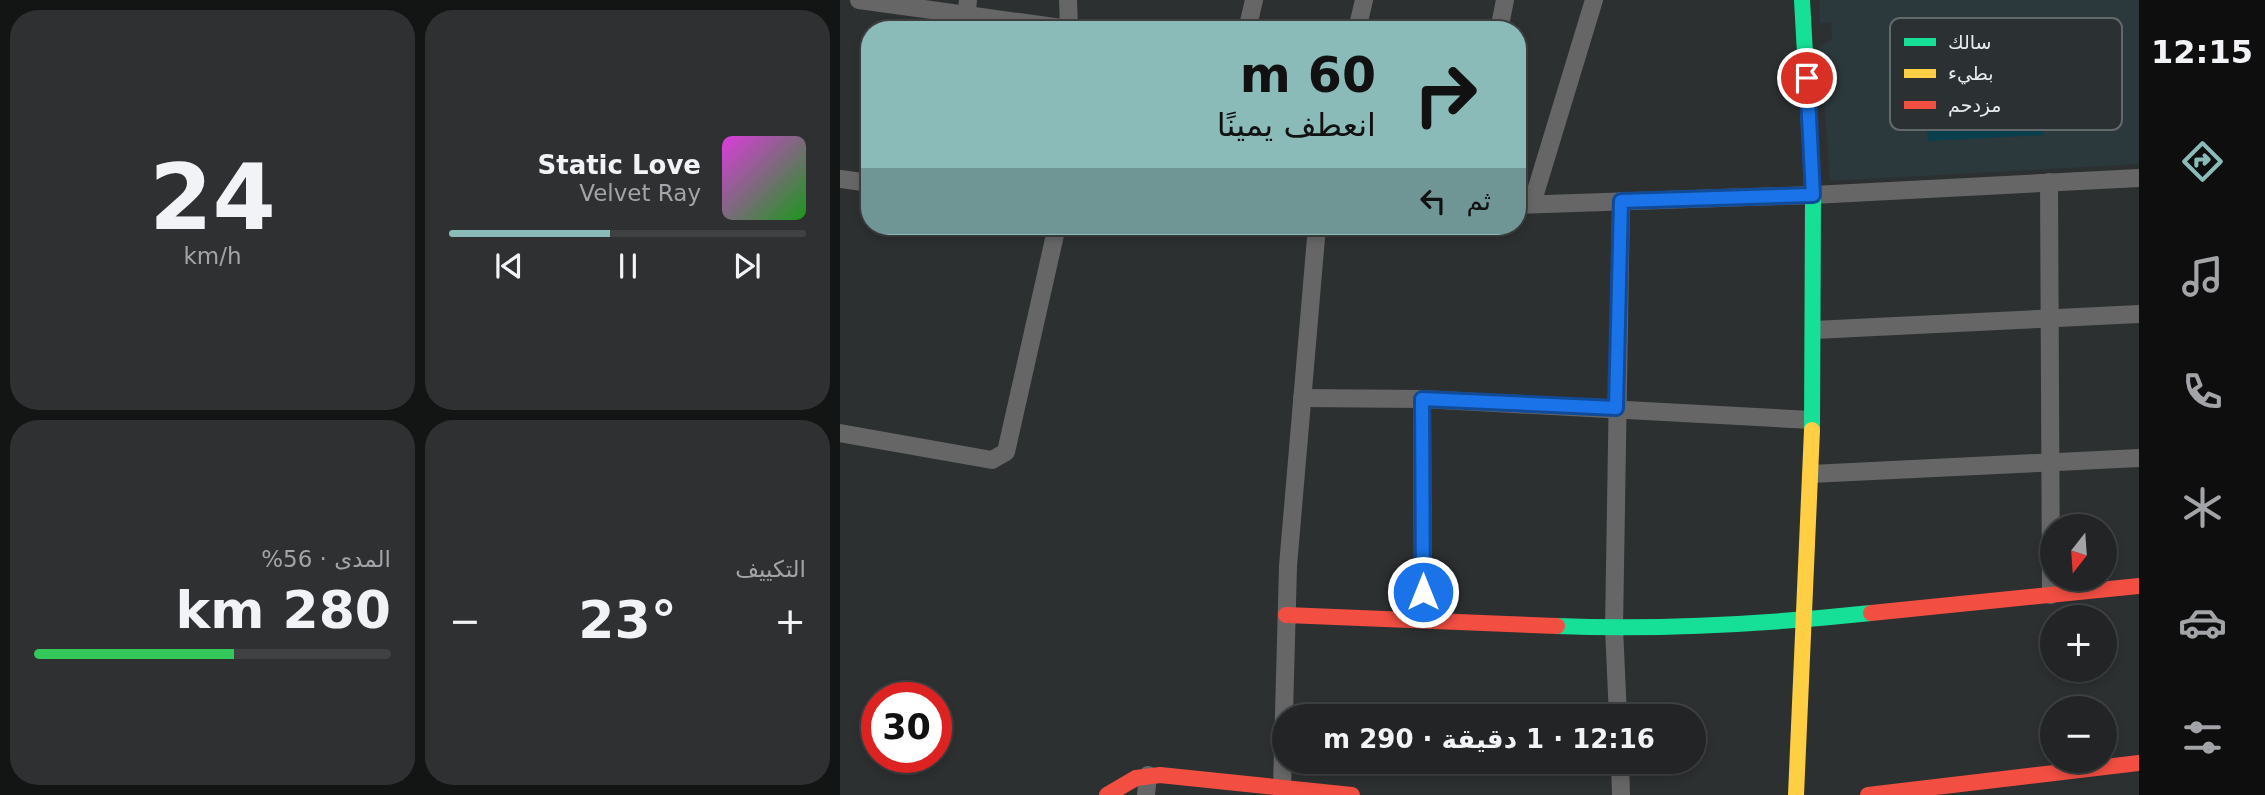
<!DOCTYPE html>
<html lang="ar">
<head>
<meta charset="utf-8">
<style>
	:root { --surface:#222425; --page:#2e3032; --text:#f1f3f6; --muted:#a2a4a7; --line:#3f4142; --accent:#8bbbb9 }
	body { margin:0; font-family:"DejaVu Sans",Vazirmatn,sans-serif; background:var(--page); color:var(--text); direction:rtl; height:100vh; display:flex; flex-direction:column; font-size:26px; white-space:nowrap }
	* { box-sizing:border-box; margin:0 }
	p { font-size:23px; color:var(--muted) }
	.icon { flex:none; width:38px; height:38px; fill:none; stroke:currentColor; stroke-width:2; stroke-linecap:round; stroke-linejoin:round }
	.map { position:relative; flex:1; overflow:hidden; direction:ltr }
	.drawer { display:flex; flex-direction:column; gap:10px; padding:10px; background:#131414; width:840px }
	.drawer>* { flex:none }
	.hud { position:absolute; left:21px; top:21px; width:665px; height:214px; border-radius:28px; box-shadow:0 4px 10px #0003,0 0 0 2px var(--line); direction:rtl; background:#8bbbb9; color:#111; overflow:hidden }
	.needle { width:46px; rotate:197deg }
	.buttons { position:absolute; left:1200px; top:514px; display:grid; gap:14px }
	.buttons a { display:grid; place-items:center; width:77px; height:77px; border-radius:50%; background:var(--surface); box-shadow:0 4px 10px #0003,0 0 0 2px var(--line); font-size:35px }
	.speed { position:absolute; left:21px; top:682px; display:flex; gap:14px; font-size:35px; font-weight:700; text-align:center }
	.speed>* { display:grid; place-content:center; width:91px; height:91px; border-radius:50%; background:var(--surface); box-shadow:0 4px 10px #0003,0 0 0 2px var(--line); line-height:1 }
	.speed .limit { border:10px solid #d22; background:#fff; color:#111 }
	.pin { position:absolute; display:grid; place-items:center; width:60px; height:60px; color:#fff; margin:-30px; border:4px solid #fff; border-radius:50%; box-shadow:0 2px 7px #0007 }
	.me { position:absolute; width:77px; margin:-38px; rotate:0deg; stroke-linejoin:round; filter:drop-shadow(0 0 5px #0008) }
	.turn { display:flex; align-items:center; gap:24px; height:147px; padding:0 35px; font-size:32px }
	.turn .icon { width:91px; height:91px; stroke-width:2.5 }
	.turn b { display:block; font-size:49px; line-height:60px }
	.then { display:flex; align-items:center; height:66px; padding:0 35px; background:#0003; gap:14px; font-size:26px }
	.big { font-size:52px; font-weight:600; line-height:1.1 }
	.drawer .card { flex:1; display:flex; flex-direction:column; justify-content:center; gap:10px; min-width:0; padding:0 24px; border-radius:28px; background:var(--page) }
	.drawer .dial { align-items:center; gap:0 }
	.dial b { font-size:91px; line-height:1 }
	.song { display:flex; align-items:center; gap:21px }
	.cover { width:84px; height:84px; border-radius:10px; background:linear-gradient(135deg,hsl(300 70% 55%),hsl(120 70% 35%)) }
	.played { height:7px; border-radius:4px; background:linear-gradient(90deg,var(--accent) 45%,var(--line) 45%) }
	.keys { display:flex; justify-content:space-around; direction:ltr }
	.heat { display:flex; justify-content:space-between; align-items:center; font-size:38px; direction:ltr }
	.charge { height:10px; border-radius:5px; background:linear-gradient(90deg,#34c759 56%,var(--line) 0) }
	.drawer .tiles { flex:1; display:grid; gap:10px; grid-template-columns:repeat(2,1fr) }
	.trip { position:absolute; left:432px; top:704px; width:434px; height:70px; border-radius:35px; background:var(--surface); box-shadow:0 4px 10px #0003,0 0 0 2px var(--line); font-weight:600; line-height:70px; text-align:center; direction:rtl }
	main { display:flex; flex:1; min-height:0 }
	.tab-bar { display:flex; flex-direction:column; width:126px; justify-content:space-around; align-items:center; background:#0e0e0f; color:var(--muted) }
	.tab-bar .icon { width:49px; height:49px }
	.tab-bar .on { color:var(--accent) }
	.tab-bar b { font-size:32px; color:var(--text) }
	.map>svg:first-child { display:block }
</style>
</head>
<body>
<main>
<nav class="tab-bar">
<b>12:15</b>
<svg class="icon on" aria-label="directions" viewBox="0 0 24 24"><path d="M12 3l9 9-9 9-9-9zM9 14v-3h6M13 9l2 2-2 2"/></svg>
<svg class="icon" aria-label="music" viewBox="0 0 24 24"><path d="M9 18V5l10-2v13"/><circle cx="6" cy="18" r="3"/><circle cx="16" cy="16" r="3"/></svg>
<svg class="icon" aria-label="phone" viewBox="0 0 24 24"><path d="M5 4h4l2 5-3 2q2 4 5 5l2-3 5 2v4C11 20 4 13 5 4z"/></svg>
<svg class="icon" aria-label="climate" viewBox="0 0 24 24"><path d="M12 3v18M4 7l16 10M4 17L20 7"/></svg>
<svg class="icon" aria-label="car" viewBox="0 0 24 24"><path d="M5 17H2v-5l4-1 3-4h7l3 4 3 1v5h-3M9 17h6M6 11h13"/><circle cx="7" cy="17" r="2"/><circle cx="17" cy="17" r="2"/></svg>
<svg class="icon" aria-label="filters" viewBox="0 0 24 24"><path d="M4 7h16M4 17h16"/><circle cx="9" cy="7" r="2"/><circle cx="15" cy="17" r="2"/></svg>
</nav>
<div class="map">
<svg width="1299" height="795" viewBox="0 0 1299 795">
	<rect width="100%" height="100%" fill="#2d3031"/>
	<path fill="#2b383c" d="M979,0H1299V164L990,181L980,46L992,39L991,22L980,23Z"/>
	<path fill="#0a3f4e" d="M1200,71L1204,135L1088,141L1084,78Z"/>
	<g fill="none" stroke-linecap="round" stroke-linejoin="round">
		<g stroke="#666667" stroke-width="18">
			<path d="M19,0L236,30"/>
			<path d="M228,0L229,28"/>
			<path d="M125,30L128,0"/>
			<path d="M407,30L414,0"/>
			<path d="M517,30L524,0"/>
			<path d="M659,30L665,0"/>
			<path d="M0,179L30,183"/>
			<path d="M1209,182L1211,595"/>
			<path d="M692,204L754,0"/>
			<path d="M677,205L973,195L1299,178"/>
			<path d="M974,330L1299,314"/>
			<path d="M462,398L582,399L971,420"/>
			<path d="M582,399L583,620"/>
			<path d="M0,433L152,460L166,452L217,226"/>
			<path d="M971,474L1299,458"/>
			<path d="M778,716L774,628L781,201"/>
			<path d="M780,761L781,795"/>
			<path d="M442,788L448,566L477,226"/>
			<path d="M306,795L308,775"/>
		</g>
		<g stroke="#16e098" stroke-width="16">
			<path d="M962,0L973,196L972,430"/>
			<path d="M717,626C821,630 927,624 1031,613"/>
		</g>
		<path stroke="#ffcf43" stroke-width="16" d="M956,795L972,430"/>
		<g stroke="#f24e42" stroke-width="16">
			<path d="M1031,613L1299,586"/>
			<path d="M446,615L717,626"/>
			<path d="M267,795L296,778L320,775L512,795"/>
			<path d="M1028,795L1299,763"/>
		</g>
	</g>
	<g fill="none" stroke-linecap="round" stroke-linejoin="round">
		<g stroke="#114b97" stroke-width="18">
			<path id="route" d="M583,592L582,399L776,408L781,201L973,195L967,78"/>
		</g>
		<use href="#route" stroke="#1a73e8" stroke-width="12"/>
	</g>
	<rect x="1050" y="18" width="232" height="112" rx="10" fill="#2b3133" stroke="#63696b" stroke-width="2"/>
	<rect x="1064" y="38" width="32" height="8" fill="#16e098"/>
	<rect x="1064" y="69" width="32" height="9" fill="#ffcf43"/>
	<rect x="1064" y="101" width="32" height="8" fill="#f24e42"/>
	<g font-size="19" fill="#e7ebed">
		<text x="1108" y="49">سالك</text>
		<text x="1108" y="80">بطيء</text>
		<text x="1108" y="112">مزدحم</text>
	</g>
</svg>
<div class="buttons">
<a><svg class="needle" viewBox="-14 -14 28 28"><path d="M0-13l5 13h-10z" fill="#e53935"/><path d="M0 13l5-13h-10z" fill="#a2a4a7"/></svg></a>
<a>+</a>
<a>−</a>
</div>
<div class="speed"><div class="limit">30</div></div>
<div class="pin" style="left:967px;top:78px;background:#d93025"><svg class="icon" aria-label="arrive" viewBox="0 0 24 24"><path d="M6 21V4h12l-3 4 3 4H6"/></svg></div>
<svg class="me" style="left:583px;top:592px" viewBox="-20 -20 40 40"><circle r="17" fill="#1a73e8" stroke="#fff" stroke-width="3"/><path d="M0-11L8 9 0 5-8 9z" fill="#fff"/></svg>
<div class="trip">12:16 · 1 دقيقة · 290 m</div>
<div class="hud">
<div class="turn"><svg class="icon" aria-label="right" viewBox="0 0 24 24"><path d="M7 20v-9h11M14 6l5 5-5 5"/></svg><div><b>60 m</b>انعطف يمينًا</div></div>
<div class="then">ثم<svg class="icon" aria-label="left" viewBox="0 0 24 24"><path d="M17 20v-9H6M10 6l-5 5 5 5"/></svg></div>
</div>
</div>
<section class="drawer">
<div class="tiles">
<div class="card">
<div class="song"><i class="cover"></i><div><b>Static Love</b><p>Velvet Ray</p></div></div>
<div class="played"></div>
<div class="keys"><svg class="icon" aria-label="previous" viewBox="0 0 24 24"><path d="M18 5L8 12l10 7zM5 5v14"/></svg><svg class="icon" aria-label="pause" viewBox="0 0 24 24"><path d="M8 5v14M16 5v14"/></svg><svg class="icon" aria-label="next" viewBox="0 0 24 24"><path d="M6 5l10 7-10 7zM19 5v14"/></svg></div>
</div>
<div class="card dial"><b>24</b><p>km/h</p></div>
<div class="card"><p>التكييف</p>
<div class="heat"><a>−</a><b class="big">23°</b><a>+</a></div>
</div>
<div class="card"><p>المدى · 56%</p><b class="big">280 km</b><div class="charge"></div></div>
</div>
</section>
</main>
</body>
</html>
